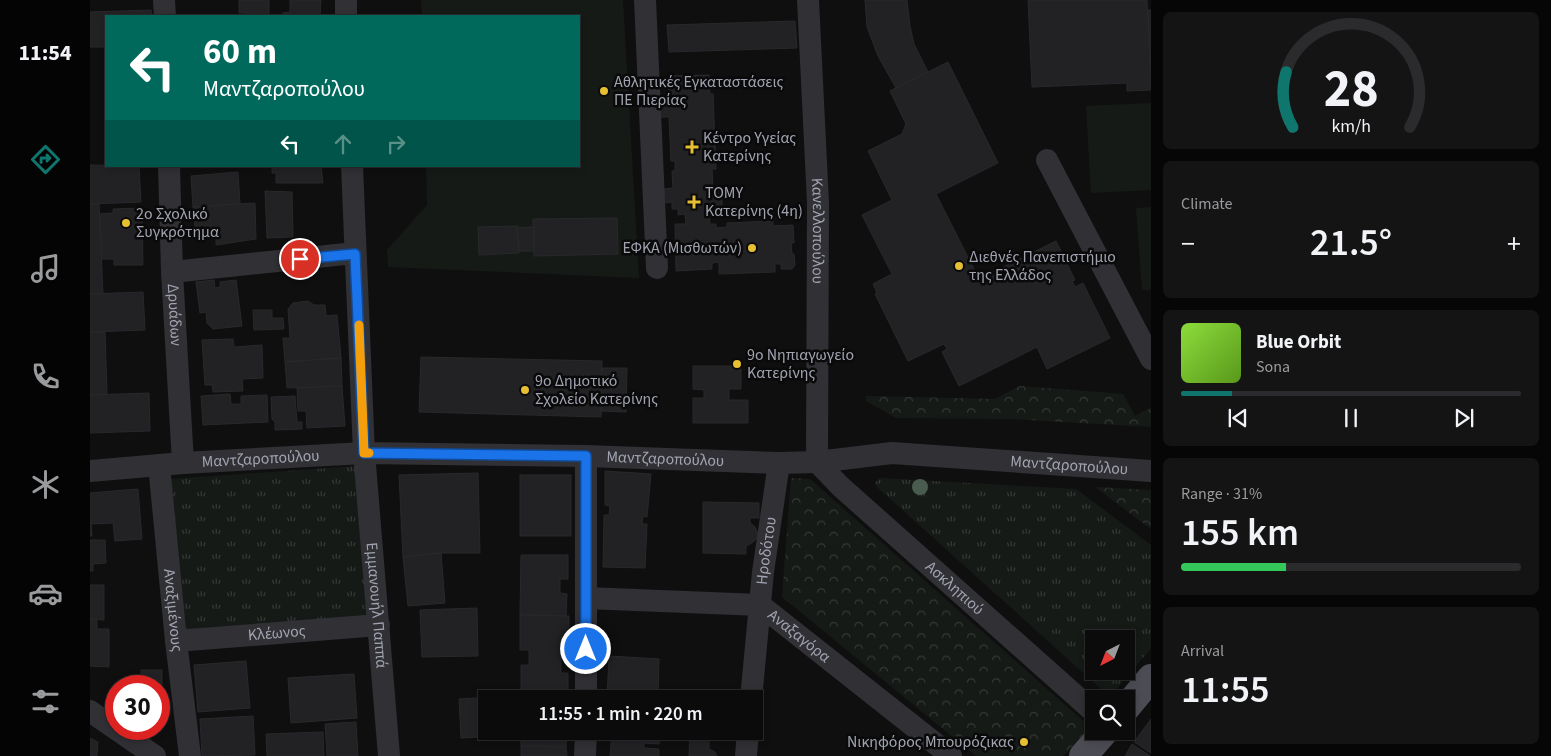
<!DOCTYPE html>
<html lang="en">
<head>
<meta charset="utf-8">
<style>
	:root { --surface:#0b0b0c; --page:#141415; --text:#f1f3f6; --muted:#9a9b9d; --line:#2b2b2d; --accent:#0f766e }
	body { margin:0; font-family:"Source Sans 3",sans-serif; background:var(--page); color:var(--text); height:100vh; display:flex; flex-direction:column; font-size:19px; white-space:nowrap }
	* { box-sizing:border-box; margin:0 }
	p { font-size:16px; color:var(--muted) }
	.icon { flex:none; width:28px; height:28px; fill:none; stroke:currentColor; stroke-width:2; stroke-linecap:round; stroke-linejoin:round }
	.map { position:relative; flex:1; overflow:hidden }
	.sheet { display:flex; flex-direction:column; gap:12px; padding:12px; background:#060607; width:400px }
	.sheet>* { flex:none }
	.top-card { position:absolute; left:15px; top:15px; width:475px; height:152px; border-radius:0px; box-shadow:0 2px 8px #0003,0 0 0 1px var(--line); background:#00695c; color:#fff; overflow:hidden }
	.needle { width:32px; rotate:222deg }
	.buttons { position:absolute; left:995px; top:630px; display:grid; gap:10px }
	.buttons a { display:grid; place-items:center; width:50px; height:50px; border-radius:0px; background:var(--surface); box-shadow:0 2px 8px #0003,0 0 0 1px var(--line); font-size:25px }
	.speed { position:absolute; left:15px; top:675px; display:flex; gap:10px; font-size:25px; font-weight:700; text-align:center }
	.speed>* { display:grid; place-content:center; width:65px; height:65px; border-radius:50%; background:var(--surface); box-shadow:0 2px 8px #0003,0 0 0 1px var(--line); line-height:1 }
	.speed .limit { border:8px solid #d22; background:#fff; color:#111 }
	.pin { position:absolute; display:grid; place-items:center; width:42px; height:42px; color:#fff; margin:-21px; border:2px solid #fff; border-radius:50%; box-shadow:0 1px 5px #0007 }
	.me { position:absolute; width:55px; margin:-28px; rotate:0deg; stroke-linejoin:round; filter:drop-shadow(0 0 4px #0008) }
	.turn { display:flex; align-items:center; gap:18px; height:105px; padding:0 15px; font-size:22px }
	.turn .icon { width:65px; height:65px; stroke-width:2.5 }
	.turn b { display:block; font-size:35px; line-height:42px }
	.lanes { display:flex; align-items:center; height:48px; padding:0 15px; background:#0003; justify-content:center; gap:25px; direction:ltr }
	.lanes .off { opacity:.35 }
	.big { font-size:38px; font-weight:600; line-height:1.1 }
	.sheet .card { flex:1; display:flex; flex-direction:column; justify-content:center; gap:8px; min-width:0; padding:0 18px; border-radius:8px; background:var(--page) }
	.sheet .dial { align-items:center; gap:0 }
	.dial svg { height:130px; overflow:visible; fill:none; stroke:var(--line); stroke-width:7; stroke-linecap:round; text-anchor:middle }
	.dial text { fill:var(--text); stroke:none }
	.song { display:flex; align-items:center; gap:15px }
	.cover { width:60px; height:60px; border-radius:8px; background:linear-gradient(135deg,hsl(90 70% 55%),hsl(90 70% 35%)) }
	.played { height:5px; border-radius:2px; background:linear-gradient(90deg,var(--accent) 15%,var(--line) 15%) }
	.keys { display:flex; justify-content:space-around; direction:ltr }
	.heat { display:flex; justify-content:space-between; align-items:center; font-size:28px; direction:ltr }
	.charge { height:8px; border-radius:4px; background:linear-gradient(90deg,#34c759 31%,var(--line) 0) }
	.trip { position:absolute; left:388px; top:690px; width:285px; height:50px; border-radius:0px; background:var(--surface); box-shadow:0 2px 8px #0003,0 0 0 1px var(--line); font-weight:600; line-height:50px; text-align:center }
	main { display:flex; flex:1; min-height:0 }
	.dock { display:flex; flex-direction:column; width:90px; justify-content:space-around; align-items:center; background:#040405; color:var(--muted) }
	.dock .icon { width:35px; height:35px }
	.dock .selected { color:var(--accent) }
	.dock b { font-size:22px; color:var(--text) }
	.map>svg:first-child { display:block }
</style>
</head>
<body>
<main>
<nav class="dock">
<b>11:54</b>
<svg class="icon selected" aria-label="directions" viewBox="0 0 24 24"><path d="M12 3l9 9-9 9-9-9zM9 14v-3h6M13 9l2 2-2 2"/></svg>
<svg class="icon" aria-label="music" viewBox="0 0 24 24"><path d="M9 18V5l10-2v13"/><circle cx="6" cy="18" r="3"/><circle cx="16" cy="16" r="3"/></svg>
<svg class="icon" aria-label="phone" viewBox="0 0 24 24"><path d="M5 4h4l2 5-3 2q2 4 5 5l2-3 5 2v4C11 20 4 13 5 4z"/></svg>
<svg class="icon" aria-label="climate" viewBox="0 0 24 24"><path d="M12 3v18M4 7l16 10M4 17L20 7"/></svg>
<svg class="icon" aria-label="car" viewBox="0 0 24 24"><path d="M5 17H2v-5l4-1 3-4h7l3 4 3 1v5h-3M9 17h6M6 11h13"/><circle cx="7" cy="17" r="2"/><circle cx="17" cy="17" r="2"/></svg>
<svg class="icon" aria-label="filters" viewBox="0 0 24 24"><path d="M4 7h16M4 17h16"/><circle cx="9" cy="7" r="2"/><circle cx="15" cy="17" r="2"/></svg>
</nav>
<div class="map">
<svg width="1061" height="756" viewBox="0 0 1061 756">
	<defs>
		<pattern id="grass-tufts" width="24" height="20" patternUnits="userSpaceOnUse" patternTransform="scale(1.25)"><rect width="24" height="20" fill="#161a17"/><path d="M3 7l-1-3M5 7V3M7 7l1-3M15 17l-1-3M17 17v-4M19 17l1-3" fill="none" stroke="#353836"/></pattern>
		<pattern id="park-crowns" width="20" height="18" patternUnits="userSpaceOnUse" patternTransform="scale(1.25)"><rect width="20" height="18" fill="#161a17"/><path d="M2 6a3 3 0 1 1 6 0M12 15a3 3 0 1 1 6 0" fill="none" stroke="#353836"/></pattern>
	</defs>
	<rect width="100%" height="100%" fill="#0f0f10"/>
	<g fill="url(#grass-tufts)" fill-rule="evenodd">
		<path d="M267,466L279,618L93,631L81,479Z"/>
		<path d="M789,478L986,489L1061,545V648L1020,697L787,487L785,483ZM1004,639H1036V671H1004Z"/>
	</g>
	<g fill="url(#park-crowns)">
		<path d="M930,386L1033,394L1045,416L1061,408V427L922,419L806,418L776,401V396L905,399Z"/>
		<path d="M701,478L720,479L1000,727L973,756H886L692,597Z"/>
		<path d="M1005,487L1061,490V529Z"/>
	</g>
	<g fill="#161a17">
		<path d="M331,0H533L549,278L298,267L297,250L337,205L336,166H489V16H332Z"/>
		<path d="M1061,103V190L1001,193L996,106Z"/>
		<path d="M1061,207V290H1052L1046,208Z"/>
	</g>
	<g fill="#222224" stroke="#29292c">
		<path d="M149,0H179V16H156V13H149Z"/>
		<path d="M200,0H231L230,16H193V13L200,12Z"/>
		<path d="M775,0H817L820,26L824,44L838,72L806,88L788,56L777,27Z"/>
		<path d="M938,0H1057L1061,90L1037,91V83L942,87Z"/>
		<path d="M61,10L62,16H16V47H0V12Z"/>
		<path d="M1058,10H1061V73Z"/>
		<path d="M705,21L707,48L579,52L577,25Z"/>
		<path d="M858,62L908,163L846,194L889,279L966,241L985,280L982,281L985,287L993,283L1020,338L957,369L947,347L869,386L852,352L857,349L854,344L818,361L785,294L787,293L783,284L802,274L772,215L802,200L778,151L812,134L816,124L800,91Z"/>
		<path d="M619,75L620,94H623L626,169H622L623,190H628V193L632,195V206L629,208V212L619,213L620,224H626V228L637,227V223L683,221V226L703,225L704,243H701L702,254H704L705,265L702,269H691V264H685V272L629,274V262L622,263V269L586,271L585,224H596L595,214L588,215V209H582V202L574,203V189L583,188L582,171H585V161H581L579,117H566V106L584,105V94H579V76Z"/>
		<path d="M0,165L49,166L51,202L0,204Z"/>
		<path d="M182,166H231L233,183H186V173H182Z"/>
		<path d="M148,172L150,204L103,207L101,176Z"/>
		<path d="M175,191L202,192L203,237L177,238Z"/>
		<path d="M9,203L13,294H0V204Z"/>
		<path d="M165,203L166,239L126,245V236L115,230L114,225L105,227L103,207Z"/>
		<path d="M52,208L53,265H24V259H12L10,214L23,213V209Z"/>
		<path d="M527,218L528,254L444,256L443,219Z"/>
		<path d="M428,226L429,253L389,255L388,227Z"/>
		<path d="M444,227V251H429L427,228Z"/>
		<path d="M124,280L125,288L130,287V282L146,280L152,326L123,329L117,323L116,312L110,313L106,282Z"/>
		<path d="M53,292L55,330L0,332V294Z"/>
		<path d="M218,301L224,305H235L236,316L247,315L251,358L195,362L193,338H200L198,309L203,303Z"/>
		<path d="M163,310H182V318H193L194,329L164,330Z"/>
		<path d="M0,332H15L17,394L0,395Z"/>
		<path d="M143,339L144,347L172,345L173,378L152,379L153,391L123,392L122,385H115L112,340Z"/>
		<path d="M331,357L512,361L511,417L329,412Z"/>
		<path d="M251,358L252,386L197,388L195,362Z"/>
		<path d="M603,366H651V389H639V400H658V423H603V398H614V390L603,389Z"/>
		<path d="M512,368H537L536,412L511,411Z"/>
		<path d="M252,386L255,426L217,428L216,411H208L207,388Z"/>
		<path d="M59,393L60,431L0,433V395Z"/>
		<path d="M140,394L141,404H151V396L177,395L178,422L113,425L111,396Z"/>
		<path d="M205,396L207,422H212V429L185,430V422L182,419L181,397Z"/>
		<path d="M515,471L561,474L557,517L553,516L552,524H557L555,568L513,567L514,515H519L520,506L515,505Z"/>
		<path d="M388,473L390,553H351L313,557L309,475Z"/>
		<rect x="430" y="475" width="51" height="61"/>
		<path d="M48,489L52,539L25,541L23,523L1,524L2,536H0V493Z"/>
		<path d="M613,502L669,503V518H660V523L665,527L668,534L667,538L662,543L656,546V554L613,553Z"/>
		<path d="M0,540H15L16,563L3,564V571H0Z"/>
		<path d="M351,553L355,603L318,606L313,557Z"/>
		<path d="M431,555H478V579H470V593L477,594L476,616L430,615Z"/>
		<path d="M0,585H14V620L0,619Z"/>
		<path d="M387,608L388,656L332,657L330,610Z"/>
		<path d="M430,615L479,616V644H471V673H478V699H431V665H439V650H430Z"/>
		<path d="M0,619H7V629H19V667L0,666Z"/>
		<path d="M519,656L569,659L568,699H517Z"/>
		<path d="M156,661L160,708L108,712L104,665Z"/>
		<path d="M51,670H72V716H69V686H51Z"/>
		<path d="M264,674L267,718L201,723L198,678Z"/>
		<path d="M403,697V699H396V731H404L405,736L371,738L369,699Z"/>
		<path d="M163,716L165,755L112,756L110,719Z"/>
		<path d="M1061,719V753L1044,742Z"/>
		<path d="M266,722L268,756H237L235,724Z"/>
		<path d="M431,731H477L476,747L431,746Z"/>
		<path d="M522,731H570L569,744L554,743V748L569,749V756H520Z"/>
		<path d="M600,731H619V749L625,752L627,756H599Z"/>
		<path d="M233,732L234,756H177L176,734Z"/>
		<path d="M0,738L8,742L7,756H0Z"/>
		<path d="M1042,744L1060,756H1035Z"/>
		<path d="M431,746L476,747L477,756H431Z"/>
	</g>
	<g fill="none" stroke-linecap="round" stroke-linejoin="round">
		<g stroke="#303035" stroke-width="22">
			<path d="M74,0L75,16"/>
			<path d="M256,0V16"/>
			<path d="M555,0L567,268"/>
			<path id="s1" d="M718,0L728,203L727,462L750,486L1004,712"/>
			<path d="M957,160L1061,359"/>
			<path id="s2" d="M79,166L82,272L93,463"/>
			<path id="s3" d="M262,166L274,453L299,756"/>
			<path d="M82,272L265,253"/>
			<path id="s4" d="M69,465L86,641L100,756"/>
			<path id="s5" d="M0,471L93,463L274,453L496,456L689,463L727,462L802,453L1061,471"/>
			<path id="s6" d="M496,598L670,605L861,756"/>
			<path id="s7" d="M86,641L289,625"/>
			<path d="M496,699V456"/>
			<path id="s8" d="M661,699L673,572L689,463"/>
			<path d="M0,711L65,756"/>
			<path d="M495,756L496,731"/>
			<path d="M656,756L658,731"/>
		</g>
		<g stroke="#4c4d54" stroke-width="28">
			<path d="M1036,708L1061,678"/>
			<path d="M993,756L1015,731"/>
		</g>
	</g>
	<circle fill="#495c4d" cx="830" cy="487" r="8"/>
	<g fill="none" stroke-linecap="round" stroke-linejoin="round">
		<g stroke="#114b97" stroke-width="12">
			<path id="route" d="M210,259L265,254L274,453L496,456V649"/>
		</g>
		<use href="#route" stroke="#1a73e8" stroke-width="9"/>
		<path stroke="#f59e0b" stroke-width="9" d="M269,325L274,453H279"/>
	</g>
	<g fill="#e6bf32" stroke="#0a0a0b" stroke-width="2">
		<circle cx="514" cy="91" r="5"/>
		<path d="M599.5 139.5h5v5h5v5h-5v5h-5v-5h-5v-5h5z"/>
		<path d="M601.5 194.5h5v5h5v5h-5v5h-5v-5h-5v-5h5z"/>
		<circle cx="36" cy="223" r="5"/>
		<circle cx="662" cy="248" r="5"/>
		<circle cx="869" cy="266" r="5"/>
		<circle cx="647" cy="364" r="5"/>
		<circle cx="435" cy="390" r="5"/>
		<circle cx="934" cy="742" r="5"/>
	</g>
	<g text-anchor="middle" dominant-baseline="central" stroke-width="5" stroke-linejoin="round" paint-order="stroke">
		<g font-size="16" fill="#a1a4b0" stroke="#0a0a0b" text-anchor="start">
			<text x="524" y="82">Αθλητικές Εγκαταστάσεις<tspan x="524" dy="18">ΠΕ Πιερίας</tspan></text>
			<text x="613" y="138">Κέντρο Υγείας<tspan x="613" dy="18">Κατερίνης</tspan></text>
			<text x="615" y="193">ΤΟΜΥ<tspan x="615" dy="18">Κατερίνης (4η)</tspan></text>
			<text x="46" y="214">2ο Σχολικό<tspan x="46" dy="18">Συγκρότημα</tspan></text>
			<text x="652" y="248" text-anchor="end">ΕΦΚΑ (Mισθωτών)</text>
			<text x="879" y="257">Διεθνές Πανεπιστήμιο<tspan x="879" dy="18">της Ελλάδος</tspan></text>
			<text x="657" y="355">9ο Νηπιαγωγείο<tspan x="657" dy="18">Κατερίνης</tspan></text>
			<text x="445" y="381">9ο Δημοτικό<tspan x="445" dy="18">Σχολείο Κατερίνης</tspan></text>
			<text x="924" y="742" text-anchor="end">Νικηφόρος Μπουρόζικας</text>
		</g>
		<g font-size="16" fill="#a1a4b0" stroke="#0a0a0b">
			<text stroke="none"><textPath href="#s1" startOffset="231">Κανελλοπούλου</textPath></text>
			<text stroke="none"><textPath href="#s2" startOffset="149">Δρυάδων</textPath></text>
			<text stroke="none"><textPath href="#s5" startOffset="171">Μαντζαροπούλου</textPath></text>
			<text stroke="none"><textPath href="#s5" startOffset="576">Μαντζαροπούλου</textPath></text>
			<text stroke="none"><textPath href="#s5" startOffset="981">Μαντζαροπούλου</textPath></text>
			<text stroke="none"><textPath href="#s8" startOffset="149">Ηροδότου</textPath></text>
			<text stroke="none"><textPath href="#s1" startOffset="649">Ασκληπιού</textPath></text>
			<text stroke="none"><textPath href="#s3" startOffset="440">Εμμανουήλ Παππά</textPath></text>
			<text stroke="none"><textPath href="#s4" startOffset="146">Αναξιμένους</textPath></text>
			<text stroke="none"><textPath href="#s7" startOffset="101">Κλέωνος</textPath></text>
			<text stroke="none"><textPath href="#s6" startOffset="224">Αναξαγόρα</textPath></text>
		</g>
	</g>
</svg>
<div class="buttons">
<a><svg class="needle" viewBox="-14 -14 28 28"><path d="M0-13l5 13h-10z" fill="#e53935"/><path d="M0 13l5-13h-10z" fill="#9a9b9d"/></svg></a>
<a><svg class="icon" aria-label="search" viewBox="0 0 24 24"><circle cx="10" cy="10" r="6"/><path d="M15 15l6 6"/></svg></a>
</div>
<div class="speed"><div class="limit">30</div></div>
<div class="pin" style="left:210px;top:259px;background:#d93025"><svg class="icon" aria-label="arrive" viewBox="0 0 24 24"><path d="M6 21V4h12l-3 4 3 4H6"/></svg></div>
<svg class="me" style="left:496px;top:649px" viewBox="-20 -20 40 40"><circle r="17" fill="#1a73e8" stroke="#fff" stroke-width="3"/><path d="M0-11L8 9 0 5-8 9z" fill="#fff"/></svg>
<div class="trip">11:55 · 1 min · 220 m</div>
<div class="top-card">
<div class="turn"><svg class="icon" aria-label="left" viewBox="0 0 24 24"><path d="M17 20v-9H6M10 6l-5 5 5 5"/></svg><div><b>60 m</b>Μαντζαροπούλου</div></div>
<div class="lanes"><svg class="icon" aria-label="left" viewBox="0 0 24 24"><path d="M17 20v-9H6M10 6l-5 5 5 5"/></svg><svg class="icon off" aria-label="ahead" viewBox="0 0 24 24"><path d="M12 20V5M6 11l6-6 6 6"/></svg><svg class="icon off" aria-label="right" viewBox="0 0 24 24"><path d="M7 20v-9h11M14 6l5 5-5 5"/></svg></div>
</div>
</div>
<section class="sheet">
<div class="card dial"><svg viewBox="0 0 100 80">
<path d="M14 69A42 42 0 1 1 86 69"/>
<path d="M14 69A42 42 0 0 1 10 35" stroke="#0f766e"/>
<text x="50" y="56" font-size="32" font-weight="700">28</text>
<text x="50" y="72" font-size="11">km/h</text>
</svg></div>
<div class="card"><p>Climate</p>
<div class="heat"><a>−</a><b class="big">21.5°</b><a>+</a></div>
</div>
<div class="card">
<div class="song"><i class="cover"></i><div><b>Blue Orbit</b><p>Sona</p></div></div>
<div class="played"></div>
<div class="keys"><svg class="icon" aria-label="previous" viewBox="0 0 24 24"><path d="M18 5L8 12l10 7zM5 5v14"/></svg><svg class="icon" aria-label="pause" viewBox="0 0 24 24"><path d="M8 5v14M16 5v14"/></svg><svg class="icon" aria-label="next" viewBox="0 0 24 24"><path d="M6 5l10 7-10 7zM19 5v14"/></svg></div>
</div>
<div class="card"><p>Range · 31%</p><b class="big">155 km</b><div class="charge"></div></div>
<div class="card"><p>Arrival</p><b class="big">11:55</b></div>
</section>
</main>
</body>
</html>
